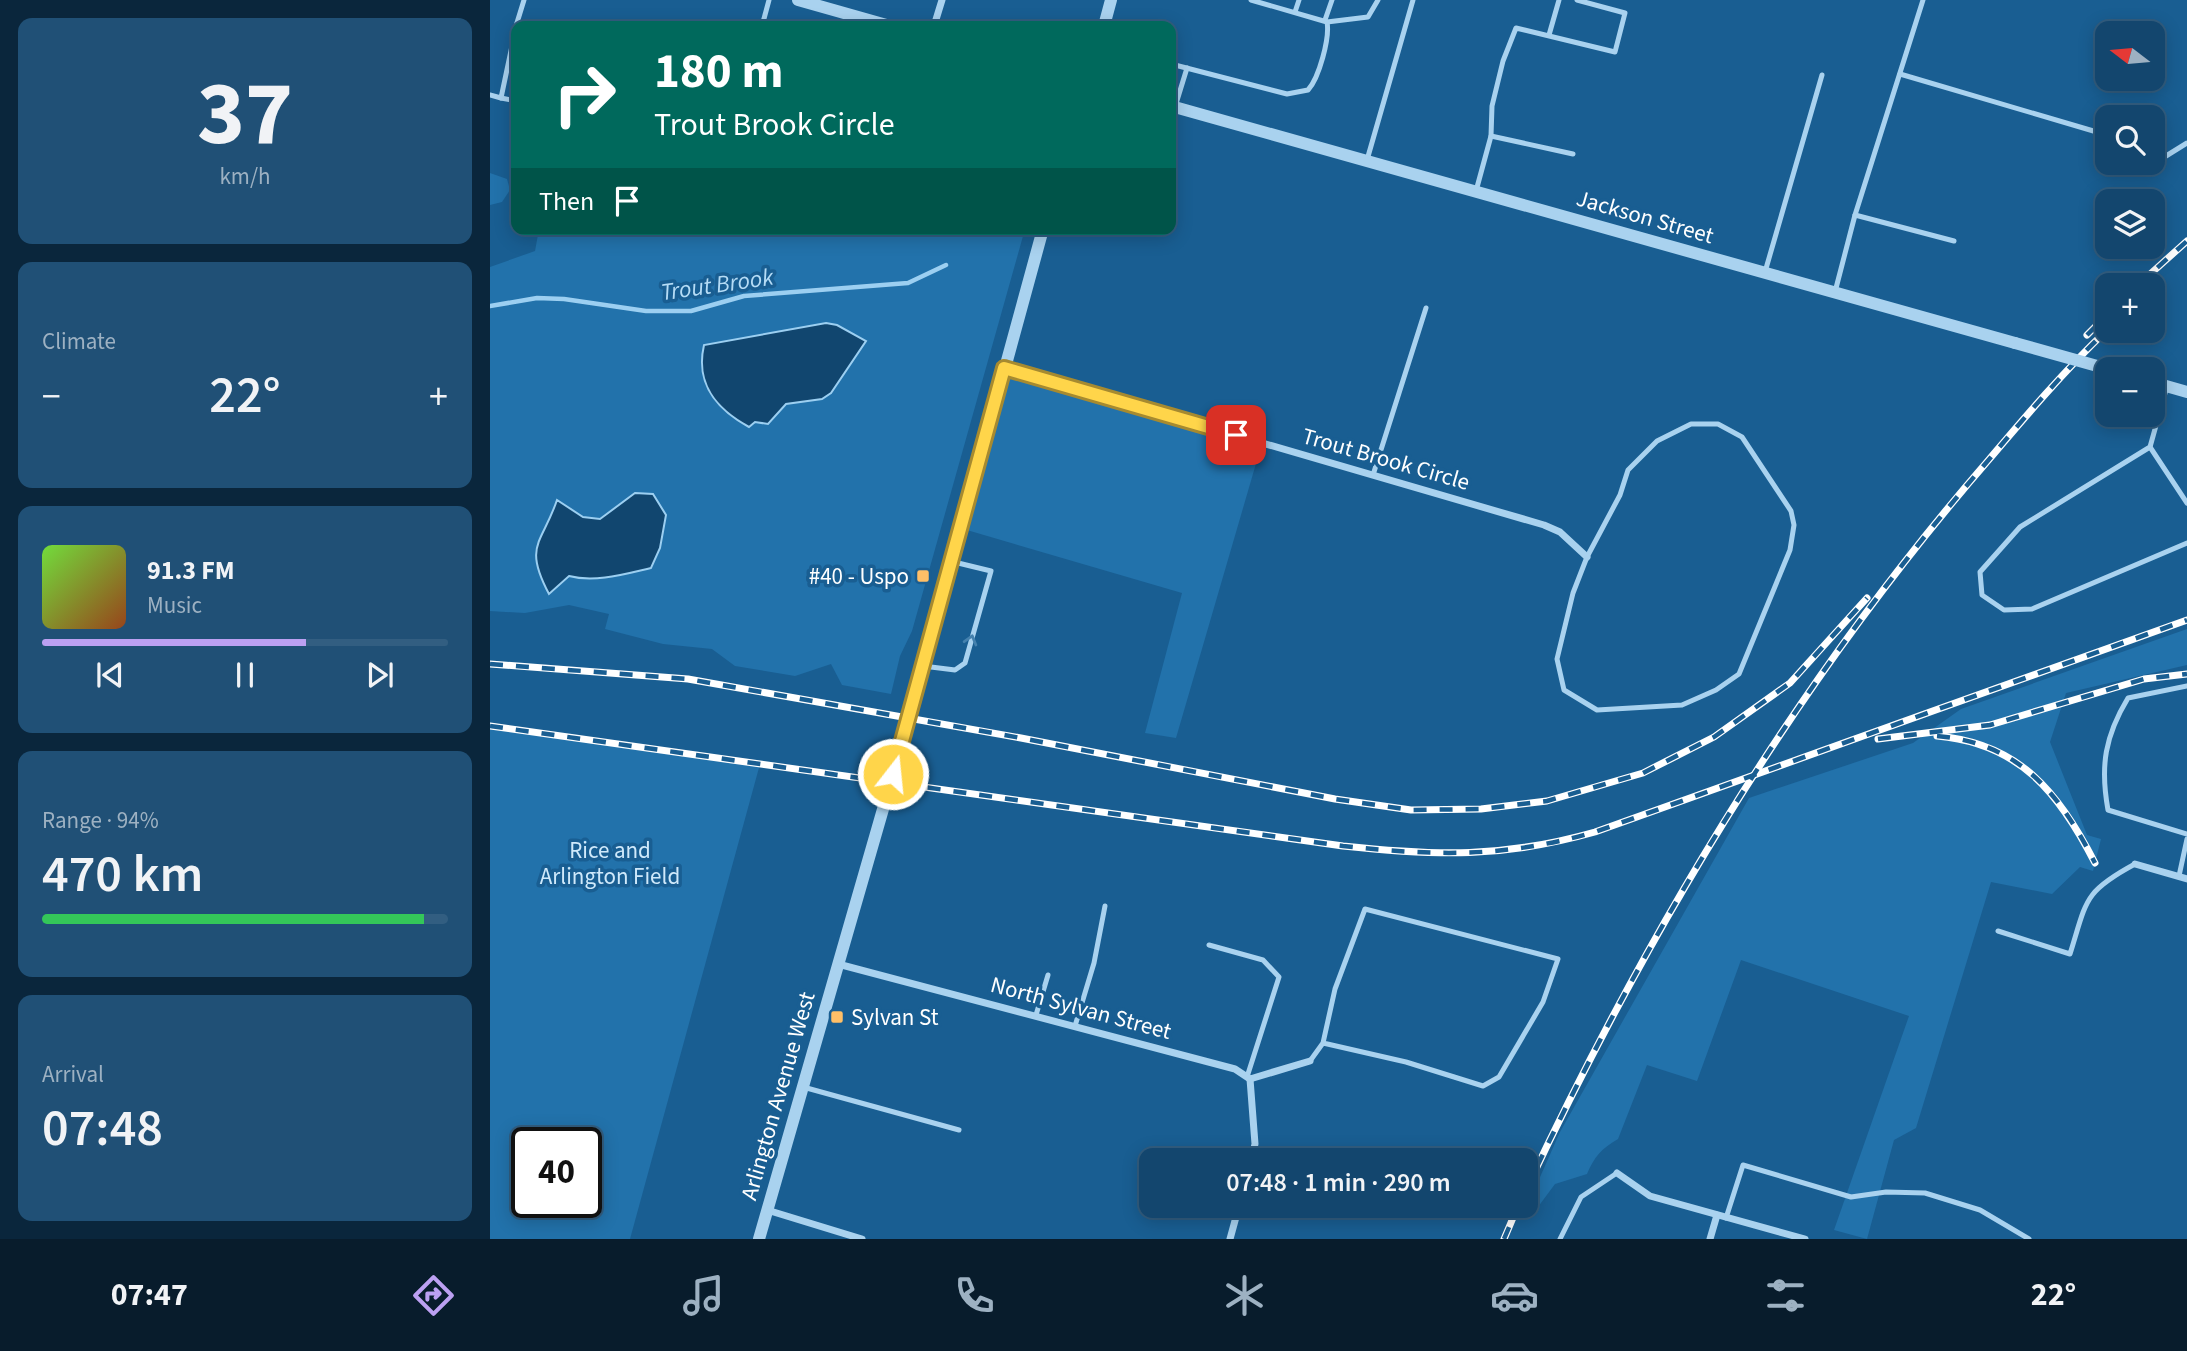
<!DOCTYPE html>
<html lang="en">
<head>
<meta charset="utf-8">
<style>
	:root { --surface:#13466e; --page:#205076; --text:#f1f3f6; --muted:#9db1c2; --line:#325e81; --accent:#bca0f2 }
	body { margin:0; font-family:"Source Sans 3",sans-serif; background:var(--page); color:var(--text); height:100vh; display:flex; flex-direction:column; font-size:26px; white-space:nowrap }
	* { box-sizing:border-box; margin:0 }
	p { font-size:23px; color:var(--muted) }
	.icon { flex:none; width:38px; height:38px; fill:none; stroke:currentColor; stroke-width:2; stroke-linecap:round; stroke-linejoin:round }
	.map { position:relative; flex:1; overflow:hidden }
	.panel { display:flex; flex-direction:column; gap:18px; padding:18px; background:#0a263c; width:490px }
	.panel>* { flex:none }
	.banner { position:absolute; left:21px; top:21px; width:665px; height:214px; border-radius:14px; box-shadow:0 4px 18px #0003,0 0 0 2px var(--line); background:#00695c; color:#fff; overflow:hidden }
	.needle { width:46px; rotate:286deg }
	.controls { position:absolute; left:1605px; top:21px; display:grid; gap:14px }
	.controls a { display:grid; place-items:center; width:70px; height:70px; border-radius:14px; background:var(--surface); box-shadow:0 4px 18px #0003,0 0 0 2px var(--line); font-size:35px }
	.speed { position:absolute; left:21px; top:1127px; display:flex; gap:14px; font-size:35px; font-weight:700; text-align:center }
	.speed>* { display:grid; place-content:center; width:91px; height:91px; border-radius:50%; background:var(--surface); box-shadow:0 4px 18px #0003,0 0 0 2px var(--line); line-height:1 }
	.speed .limit { border:4px solid #111; border-radius:10px; background:#fff; color:#111 }
	.pin { position:absolute; display:grid; place-items:center; width:60px; height:60px; color:#fff; margin:-30px; border-radius:14px; box-shadow:0 4px 10px #0006 }
	.me { position:absolute; width:77px; margin:-38px; rotate:16deg; stroke-linejoin:round; filter:drop-shadow(0 0 5px #0008) }
	.turn { display:flex; align-items:center; gap:24px; height:147px; padding:0 28px; font-size:32px }
	.turn .icon { width:91px; height:91px; stroke-width:2.5 }
	.turn b { display:block; font-size:49px; line-height:60px }
	.then { display:flex; align-items:center; height:66px; padding:0 28px; background:#0003; gap:14px; font-size:26px }
	.big { font-size:52px; font-weight:600; line-height:1.1 }
	.panel .widget { flex:1; display:flex; flex-direction:column; justify-content:center; gap:10px; min-width:0; padding:0 24px; border-radius:14px; background:var(--page) }
	.panel .dial { align-items:center; gap:0 }
	.dial b { font-size:91px; line-height:1 }
	.song { display:flex; align-items:center; gap:21px }
	.cover { width:84px; height:84px; border-radius:10px; background:linear-gradient(135deg,hsl(100 70% 55%),hsl(20 70% 35%)) }
	.played { height:7px; border-radius:4px; background:linear-gradient(90deg,var(--accent) 65%,var(--line) 65%) }
	.keys { display:flex; justify-content:space-around; direction:ltr }
	.heat { display:flex; justify-content:space-between; align-items:center; font-size:38px; direction:ltr }
	.charge { height:10px; border-radius:5px; background:linear-gradient(90deg,#34c759 94%,var(--line) 0) }
	.trip { position:absolute; left:649px; top:1148px; width:399px; height:70px; border-radius:14px; background:var(--surface); box-shadow:0 4px 18px #0003,0 0 0 2px var(--line); font-weight:600; line-height:70px; text-align:center }
	.menu { display:flex; height:112px; justify-content:space-around; align-items:center; background:#081c2c; color:var(--muted) }
	.menu .icon { width:49px; height:49px }
	.menu .selected { color:var(--accent) }
	.menu b { font-size:32px; color:var(--text) }
	main { display:flex; flex:1; min-height:0 }
	.map>svg:first-child { display:block }
</style>
</head>
<body>
<main>
<section class="panel">
<div class="widget dial"><b>37</b><p>km/h</p></div>
<div class="widget"><p>Climate</p>
<div class="heat"><a>−</a><b class="big">22°</b><a>+</a></div>
</div>
<div class="widget">
<div class="song"><i class="cover"></i><div><b>91.3 FM</b><p>Music</p></div></div>
<div class="played"></div>
<div class="keys"><svg class="icon" aria-label="previous" viewBox="0 0 24 24"><path d="M18 5L8 12l10 7zM5 5v14"/></svg><svg class="icon" aria-label="pause" viewBox="0 0 24 24"><path d="M8 5v14M16 5v14"/></svg><svg class="icon" aria-label="next" viewBox="0 0 24 24"><path d="M6 5l10 7-10 7zM19 5v14"/></svg></div>
</div>
<div class="widget"><p>Range · 94%</p><b class="big">470 km</b><div class="charge"></div></div>
<div class="widget"><p>Arrival</p><b class="big">07:48</b></div>
</section>
<div class="map">
<svg width="1697" height="1239" viewBox="0 0 1697 1239">
	<rect width="100%" height="100%" fill="#195e92"/>
	<g fill="#2272ab" fill-rule="evenodd">
		<path d="M0,173L17,179L20,190L12,202L0,205Z"/>
		<path d="M49,229H535L422,631L410,656L401,694L352,685L341,664L305,676L245,666L222,649L173,644L115,629L119,614L79,605L35,613L0,611V267L45,251Z"/>
		<path d="M514,368L772,443L686,738L655,733L692,593L470,528Z"/>
		<path d="M1697,629V665L1576,693L1560,742L1597,835L1611,839L1603,871L1590,867L1562,894L1501,882L1426,1128L1404,1140L1377,1239L1344,1230L1419,1016L1251,960L1207,1081L1157,1065L1128,1139C1112,1148 1104,1157 1097,1174L1065,1184L1042,1215L1035,1211L1070,1132L1259,798L1423,743L1471,709Z"/>
		<path d="M0,726L270,764L140,1239H0ZM37,1143H96V1202H37Z"/>
	</g>
	<g fill="#11466f" stroke="#9ccff1" stroke-width="2">
		<path d="M336,323L347,325L376,341L341,393L332,399L296,404L278,424L265,422L259,427C226,409 205,384 214,345Z"/>
		<path d="M145,493L163,494L176,515L170,548L161,568C135,574 105,583 79,576L59,594C33,545 52,544 67,500L93,517L110,519Z"/>
	</g>
	<g fill="none" stroke-linecap="round" stroke-linejoin="round">
		<path stroke="#9ccff1" stroke-width="4.5" d="M0,306L47,298L74,299L156,311H201L254,296L418,283L456,265"/>
		<g stroke="#a9d2ef" stroke-width="5">
			<path d="M805,12L809,0"/>
			<path d="M835,20L842,0"/>
			<path d="M837,22L878,17L888,0"/>
			<path d="M26,26L34,0"/>
			<path d="M272,26L279,0"/>
			<path d="M1059,35L1069,0"/>
			<path d="M681,64L797,94L818,90C829,78 840,38 837,22L761,0"/>
			<path d="M1410,74L1617,135"/>
			<path d="M0,95L11,98L26,27"/>
			<path d="M11,98L26,101"/>
			<path d="M685,107L697,68"/>
			<path d="M1001,136L1083,154"/>
			<path d="M1662,154L1676,156L1697,143"/>
			<path d="M877,160L923,0"/>
			<path d="M986,191L1001,136L1002,106L1013,61L1026,28L1125,52L1135,13L1087,0"/>
			<path d="M1365,215L1433,0"/>
			<path d="M1275,272L1332,75"/>
			<path d="M1345,292L1365,215L1464,241"/>
			<path d="M1677,386L1660,447L1530,527L1490,572L1492,595L1514,610L1542,609L1697,543"/>
			<path d="M1201,424H1228L1252,437L1301,511L1304,525L1300,550L1249,674L1226,690L1192,705L1107,710L1074,690L1067,659L1083,593L1097,557L1130,495L1138,470L1167,441Z"/>
			<path d="M1660,447L1697,503"/>
			<path d="M883,475L936,308"/>
			<path d="M433,666L465,670L475,663L501,571L464,562"/>
			<path d="M1697,686L1638,698C1615,736 1610,766 1618,810L1697,834"/>
			<path d="M1689,876L1697,839"/>
			<path d="M1508,931L1580,954C1597,900 1593,892 1645,864"/>
			<path d="M719,945L773,960L789,977L757,1077"/>
			<path d="M546,1015L558,975"/>
			<path d="M585,1026L604,963L615,906"/>
			<path d="M820,1061L833,1043L845,989L875,909L1068,959L1053,1002L1009,1077L993,1086L916,1062L833,1043"/>
			<path d="M313,1087L469,1130"/>
			<path d="M1236,1218L1253,1165L1361,1197L1396,1192L1435,1193L1490,1210L1539,1239"/>
			<path d="M1070,1239L1091,1197L1127,1173"/>
		</g>
		<g stroke="#a9d2ef" stroke-width="7">
			<path d="M444,26L452,0"/>
			<path d="M515,368L1054,525L1070,532L1097,557"/>
			<path d="M1645,864L1697,879"/>
			<path d="M348,964L745,1069L760,1079L820,1061"/>
			<path d="M760,1079L765,1144L761,1160"/>
			<path d="M1127,1173L1160,1196L1315,1239"/>
			<path d="M277,1210L372,1239"/>
			<path d="M740,1239L749,1206"/>
			<path d="M1220,1239L1227,1215"/>
		</g>
		<g stroke="#a9d2ef" stroke-width="12">
			<path d="M308,0L400,26"/>
			<path d="M614,26L621,0"/>
			<path d="M681,106L1525,343"/>
			<path d="M1662,382L1697,392"/>
			<path d="M269,1239L419,719L553,229"/>
		</g>
		<g stroke="#fff" stroke-width="7">
			<g id="rail">
				<path d="M1648,285L1697,241"/>
				<path d="M1597,335L1617,315"/>
				<path d="M0,664L198,679L531,738L845,799L921,810L991,809L1057,801L1153,773L1224,737L1300,683L1377,598"/>
				<path d="M0,726L853,846C947,856 1013,858 1105,832L1697,620"/>
				<path d="M1447,736C1530,743 1570,794 1605,863"/>
				<path d="M1388,739L1500,725L1654,679L1697,674"/>
				<path d="M1036,1190C1158,930 1308,680 1496,463C1535,417 1574,371 1617,330"/>
				<path d="M1014,1239L1028,1206"/>
			</g>
		</g>
		<use href="#rail" stroke="#195e92" stroke-width="4.5" stroke-dasharray="13" stroke-linecap="butt"/>
		<path stroke="#a9d2ef" stroke-width="12" d="M1525,343L1618,369"/>
	</g>
	<defs><path id="oneway-chevron" d="M-2-3.5L2.5 0L-2 3.5" fill="none" stroke-width="1.6" stroke-linecap="round" stroke-linejoin="round" transform="scale(1.75)"/></defs>
	<use stroke="#4481ae" href="#oneway-chevron" transform="translate(481 640) rotate(-74)"/>
	<g fill="none" stroke-linecap="round" stroke-linejoin="round">
		<g stroke="#a68a30" stroke-width="18">
			<path id="route" d="M403,774L514,368L746,435"/>
		</g>
		<use href="#route" stroke="#ffd54a" stroke-width="12"/>
	</g>
	<g fill="#ffbf67" stroke="#195e92" stroke-width="2.5">
		<rect x="426" y="569" width="14" height="14" rx="3.5"/>
		<rect x="340" y="1010" width="14" height="14" rx="3.5"/>
	</g>
	<g text-anchor="middle" dominant-baseline="central" stroke-width="7" stroke-linejoin="round" paint-order="stroke">
		<g font-size="23" fill="#fff" stroke="#195e92">
			<text transform="translate(1155 217) rotate(16)">Jackson Street</text>
			<text transform="translate(896 459) rotate(16)">Trout Brook Circle</text>
			<text transform="translate(591 1008) rotate(15)">North Sylvan Street</text>
			<text transform="translate(288 1096) rotate(-74)">Arlington Avenue West</text>
		</g>
		<g font-size="23" fill="#fff" stroke="#195e92" text-anchor="end">
			<text x="419" y="576">#40 - Uspo</text>
			<text x="361" y="1017" text-anchor="start">Sylvan St</text>
		</g>
		<g font-size="23" fill="#cfe9fb" stroke="#195e92">
			<text x="120" y="850">Rice and<tspan x="120" dy="26">Arlington Field</tspan></text>
		</g>
		<g font-size="24" font-style="italic" fill="#b5dcf6" stroke="#195e92">
			<text transform="translate(227 285) rotate(-8)">Trout Brook</text>
		</g>
	</g>
</svg>
<div class="controls">
<a><svg class="needle" viewBox="-14 -14 28 28"><path d="M0-13l5 13h-10z" fill="#e53935"/><path d="M0 13l5-13h-10z" fill="#9db1c2"/></svg></a>
<a><svg class="icon" aria-label="search" viewBox="0 0 24 24"><circle cx="10" cy="10" r="6"/><path d="M15 15l6 6"/></svg></a>
<a><svg class="icon" aria-label="layers" viewBox="0 0 24 24"><path d="M12 4l9 5-9 5-9-5zM3 14l9 5 9-5"/></svg></a>
<a>+</a>
<a>−</a>
</div>
<div class="speed"><div class="limit">40</div></div>
<div class="pin" style="left:746px;top:435px;background:#d93025"><svg class="icon" aria-label="arrive" viewBox="0 0 24 24"><path d="M6 21V4h12l-3 4 3 4H6"/></svg></div>
<svg class="me" style="left:403px;top:774px" viewBox="-20 -20 40 40"><circle r="17" fill="#ffd54a" stroke="#fff" stroke-width="3"/><path d="M0-11L8 9 0 5-8 9z" fill="#fff"/></svg>
<div class="trip">07:48 · 1 min · 290 m</div>
<div class="banner">
<div class="turn"><svg class="icon" aria-label="right" viewBox="0 0 24 24"><path d="M7 20v-9h11M14 6l5 5-5 5"/></svg><div><b>180 m</b>Trout Brook Circle</div></div>
<div class="then">Then<svg class="icon" aria-label="arrive" viewBox="0 0 24 24"><path d="M6 21V4h12l-3 4 3 4H6"/></svg></div>
</div>
</div>
</main>
<nav class="menu">
<b>07:47</b>
<svg class="icon selected" aria-label="directions" viewBox="0 0 24 24"><path d="M12 3l9 9-9 9-9-9zM9 14v-3h6M13 9l2 2-2 2"/></svg>
<svg class="icon" aria-label="music" viewBox="0 0 24 24"><path d="M9 18V5l10-2v13"/><circle cx="6" cy="18" r="3"/><circle cx="16" cy="16" r="3"/></svg>
<svg class="icon" aria-label="phone" viewBox="0 0 24 24"><path d="M5 4h4l2 5-3 2q2 4 5 5l2-3 5 2v4C11 20 4 13 5 4z"/></svg>
<svg class="icon" aria-label="climate" viewBox="0 0 24 24"><path d="M12 3v18M4 7l16 10M4 17L20 7"/></svg>
<svg class="icon" aria-label="car" viewBox="0 0 24 24"><path d="M5 17H2v-5l4-1 3-4h7l3 4 3 1v5h-3M9 17h6M6 11h13"/><circle cx="7" cy="17" r="2"/><circle cx="17" cy="17" r="2"/></svg>
<svg class="icon" aria-label="filters" viewBox="0 0 24 24"><path d="M4 7h16M4 17h16"/><circle cx="9" cy="7" r="2"/><circle cx="15" cy="17" r="2"/></svg>
<b>22°</b>
</nav>
</body>
</html>
